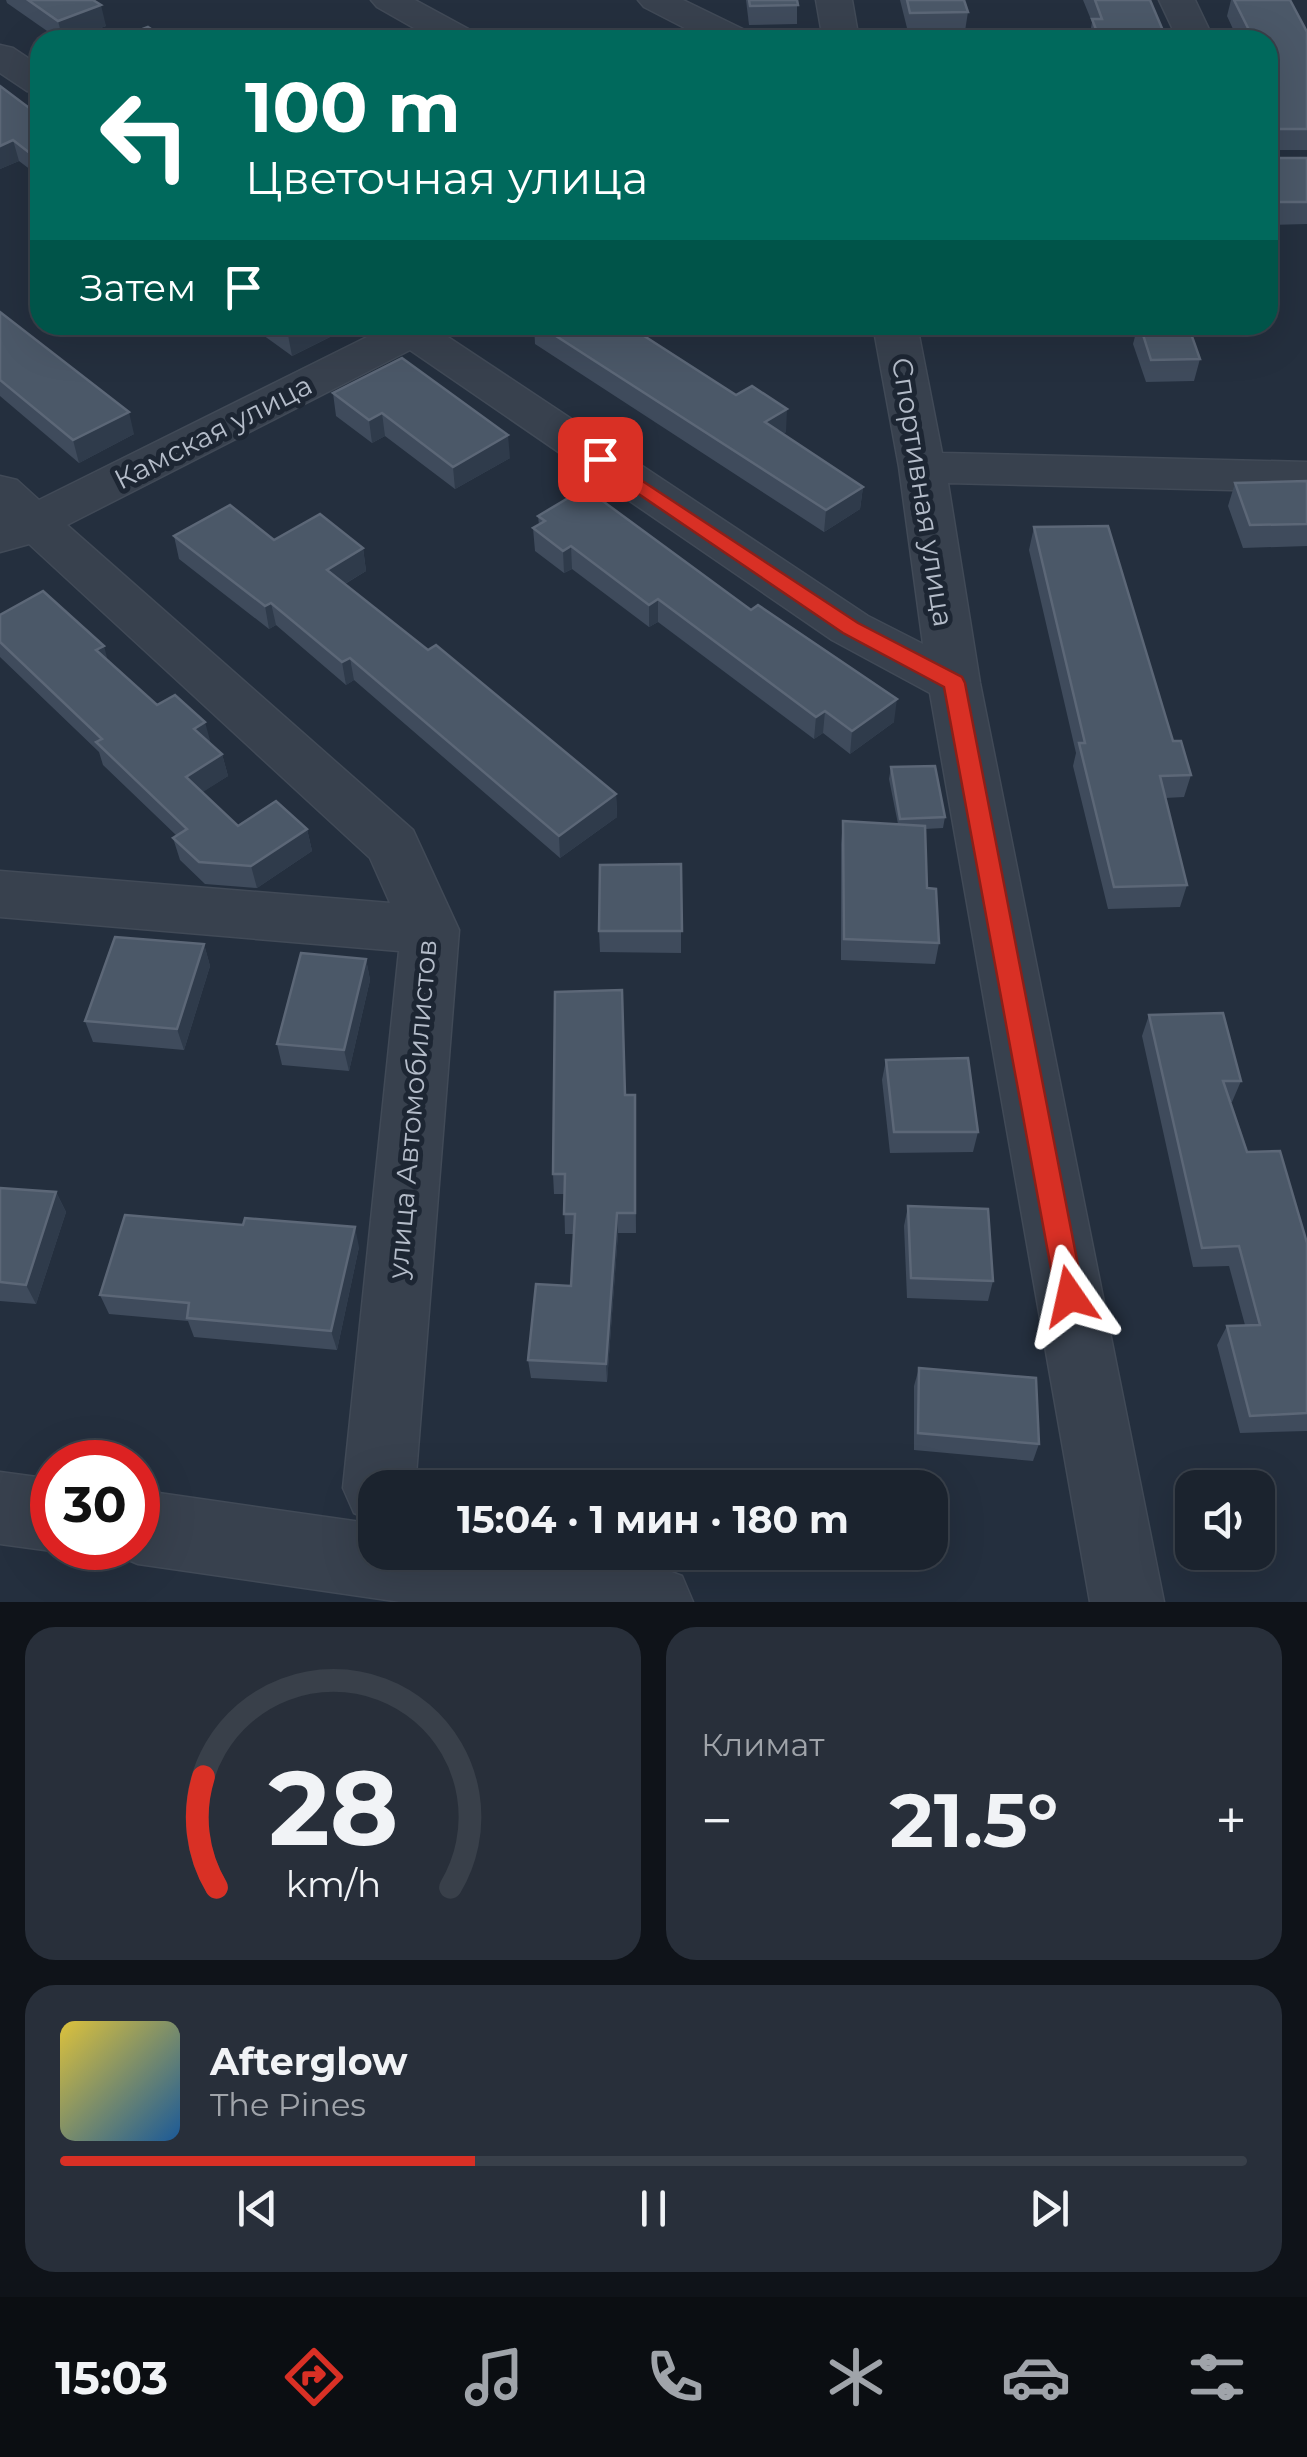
<!DOCTYPE html>
<html lang="ru">
<head>
<meta charset="utf-8">
<style>
	:root { --surface:#1b232e; --page:#282f3a; --text:#f1f3f6; --muted:#a0a4aa; --line:#39404a; --accent:#d93025 }
	body { margin:0; font-family:Montserrat,sans-serif; background:var(--page); color:var(--text); height:100vh; display:flex; flex-direction:column; font-size:38px; white-space:nowrap }
	* { box-sizing:border-box; margin:0 }
	p { font-size:32px; color:var(--muted) }
	.icon { flex:none; width:55px; height:55px; fill:none; stroke:currentColor; stroke-width:2; stroke-linecap:round; stroke-linejoin:round }
	.map { position:relative; height:1602px; overflow:hidden }
	.drawer { display:flex; flex-direction:column; gap:25px; padding:25px; background:#0f1319; flex:1 }
	.drawer>* { flex:none }
	.guide { position:absolute; left:30px; top:30px; width:1248px; height:305px; border-radius:30px; box-shadow:0 10px 40px #0002,0 0 0 2px var(--line); background:#00695c; color:#fff; overflow:hidden }
	.controls { position:absolute; left:1175px; top:1470px; display:grid; gap:20px }
	.controls a { display:grid; place-items:center; width:100px; height:100px; border-radius:20px; background:var(--surface); box-shadow:0 10px 40px #0002,0 0 0 2px var(--line); font-size:50px }
	.speed { position:absolute; left:30px; top:1440px; display:flex; gap:20px; font-size:50px; font-weight:700; text-align:center }
	.speed>* { display:grid; place-content:center; width:130px; height:130px; border-radius:50%; background:var(--surface); box-shadow:0 10px 40px #0002,0 0 0 2px var(--line); line-height:1 }
	.speed .limit { border:15px solid #d22; background:#fff; color:#111 }
	.pin { position:absolute; display:grid; place-items:center; width:85px; height:85px; color:#fff; margin:-42px; border-radius:20px; box-shadow:0 5px 15px #0006 }
	.me { position:absolute; width:110px; margin:-55px; rotate:349deg; stroke-linejoin:round; filter:drop-shadow(0 0 8px #0008) }
	.turn { display:flex; align-items:center; gap:35px; height:210px; padding:0 50px; font-size:45px }
	.turn .icon { width:130px; height:130px; stroke-width:2.5 }
	.turn b { display:block; font-size:70px; line-height:85px }
	.then { display:flex; align-items:center; height:95px; padding:0 50px; background:#0003; gap:20px; font-size:38px }
	.big { font-size:75px; font-weight:700; line-height:1.1 }
	.drawer .widget { flex:1; display:flex; flex-direction:column; justify-content:center; gap:15px; min-width:0; padding:0 35px; border-radius:30px; background:var(--page) }
	.drawer .dial { align-items:center; gap:0 }
	.dial svg { height:260px; overflow:visible; fill:none; stroke:var(--line); stroke-width:7; stroke-linecap:round; text-anchor:middle }
	.dial text { fill:var(--text); stroke:none }
	.song { display:flex; align-items:center; gap:30px }
	.cover { width:120px; height:120px; border-radius:15px; background:linear-gradient(135deg,hsl(50 70% 55%),hsl(210 70% 35%)) }
	.played { height:10px; border-radius:5px; background:linear-gradient(90deg,var(--accent) 35%,var(--line) 35%) }
	.keys { display:flex; justify-content:space-around; direction:ltr }
	.heat { display:flex; justify-content:space-between; align-items:center; font-size:55px; direction:ltr }
	.drawer .tiles { flex:1; display:grid; gap:25px; grid-template-columns:1fr 1fr }
	.widget:last-child { grid-column:span 2 }
	.trip { position:absolute; left:358px; top:1470px; width:590px; height:100px; border-radius:30px; background:var(--surface); box-shadow:0 10px 40px #0002,0 0 0 2px var(--line); font-weight:700; line-height:100px; text-align:center }
	.tab-bar { display:flex; height:160px; justify-content:space-around; align-items:center; background:#0b0e12; color:var(--muted) }
	.tab-bar .icon { width:70px; height:70px }
	.tab-bar .on { color:var(--accent) }
	.tab-bar b { font-size:45px; color:var(--text) }
	.map>svg:first-child { display:block }
</style>
</head>
<body>
<div class="map">
<svg width="1307" height="1602" viewBox="0 0 1307 1602">
	<rect width="100%" height="100%" fill="#242f3e"/>
	<g fill="none" stroke-linecap="round" stroke-linejoin="round">
		<g stroke="#414a57" stroke-width="3">
			<g id="minor">
				<path d="M371,0H415L474,32L479,40H435L377,7Z"/>
				<path d="M638,0H683L749,32L754,40H708L644,7Z"/>
				<path d="M816,0H852L859,40H823Z"/>
				<path d="M1159,0H1195L1214,40H1178Z"/>
				<path d="M0,45L13,48L40,66V94L27,91L0,73Z"/>
				<path d="M380,325H448L442,333L868,616L923,644L899,467L873,325H917L942,453L1307,462V492L948,483L980,683L1164,1602H1090L930,693L832,640L410,350L67,525L413,830L459,930L415,1488H375V1522L354,1513L343,1488L399,951L0,917V871L390,903L370,858L29,544L0,552V476L17,480L39,500L383,329Z"/>
				<path d="M0,1472L52,1479V1548H61L52,1551L0,1544Z"/>
				<path d="M138,1490L375,1524V1552C471,1552 593,1538 682,1576L693,1602H401L138,1564L112,1553L110,1548H138Z"/>
			</g>
		</g>
		<use href="#minor" fill="#38414e" fill-rule="evenodd"/>
	</g>
	<g fill="#3f4b5c">
		<path d="M6,0H93L106,26L69,40H60L7,3Z"/>
		<path d="M746,0H797V24L749,25Z"/>
		<path d="M900,0H964L968,12L965,31L908,32Z"/>
		<path d="M1083,0H1150L1167,40H1089L1092,22Z"/>
		<path d="M1231,0H1290L1307,32V150H1271V158H1307V224L1268,225V40H1238L1227,16Z"/>
		<path d="M0,86L40,116V177L19,161L0,169Z"/>
		<path d="M0,312L134,434L79,463L0,396Z"/>
		<path d="M249,325H333L334,335L292,356Z"/>
		<path d="M534,325H627L786,432L782,434L863,487L860,509L824,532L535,344Z"/>
		<path d="M1138,325H1188L1200,359L1194,381L1146,382L1133,344Z"/>
		<path d="M333,393L510,458L455,489L385,436L372,443L336,416Z"/>
		<path d="M1307,481V546L1243,548L1228,506L1235,483Z"/>
		<path d="M538,516L894,722L850,754L823,733L814,739L658,622L649,627L572,569L564,573L535,551L533,528L539,525Z"/>
		<path d="M1034,527L1191,775L1184,797L1165,798L1187,885L1180,907L1108,909L1073,766L1076,753L1029,550Z"/>
		<path d="M174,536L274,540L363,548L366,571L345,584L428,650L616,794L617,817L560,858L354,680L346,685L276,625L269,629L179,559Z"/>
		<path d="M0,615L108,661L157,705L222,754L228,776L202,792L238,826L307,829L312,851L257,888L205,884L180,860L173,838L177,836L103,765L99,752L0,657Z"/>
		<path d="M891,767L945,817L943,828L925,829L927,888L939,943L935,964L841,960V844L843,821L898,824L889,779Z"/>
		<path d="M681,864V953L600,952L599,931Z"/>
		<path d="M204,944L210,966L184,1050L93,1042L85,1021Z"/>
		<path d="M366,959L370,980L349,1071L282,1065L277,1044Z"/>
		<path d="M1149,1015L1241,1081L1232,1102H1230L1247,1152L1307,1243V1431L1240,1433L1217,1345L1227,1326L1245,1325L1229,1266L1193,1267L1142,1036Z"/>
		<path d="M886,1060L978,1132L973,1152L890,1153L882,1080Z"/>
		<path d="M625,1095H635L636,1233H618L607,1382L531,1378L528,1360L571,1286L574,1234H565L564,1194H554L553,1174Z"/>
		<path d="M0,1188L56,1192L66,1212L36,1304L0,1301Z"/>
		<path d="M908,1206L993,1281L988,1301L907,1298L904,1226Z"/>
		<path d="M359,1247L337,1350L194,1337L188,1321L109,1314L100,1295Z"/>
		<path d="M919,1368L1039,1444L1033,1461L914,1450V1386Z"/>
	</g>
	<g fill="#2f3b4b">
		<path d="M101,5L106,26L69,40H63L58,21Z"/>
		<path d="M13,140L19,161L0,169V146Z"/>
		<path d="M309,325H333L334,335L292,356L288,335Z"/>
		<path d="M787,409L786,432L764,445L765,422Z"/>
		<path d="M129,412L134,434L79,463L73,440Z"/>
		<path d="M382,413L385,436L372,443L369,420Z"/>
		<path d="M508,435L510,458L455,489L453,467Z"/>
		<path d="M863,487L860,509L824,532L826,510Z"/>
		<path d="M571,546L572,569L564,573L563,551Z"/>
		<path d="M363,548L366,571L331,592L327,570Z"/>
		<path d="M658,599V622L649,627V605Z"/>
		<path d="M271,603L276,625L269,629L265,606Z"/>
		<path d="M104,646L110,669L96,650Z"/>
		<path d="M350,658L354,680L346,685L342,662Z"/>
		<path d="M897,699L894,722L850,754L852,731Z"/>
		<path d="M825,711L823,733L814,739L816,717Z"/>
		<path d="M205,722L211,744L194,729Z"/>
		<path d="M222,754L228,776L192,799L186,777Z"/>
		<path d="M616,794L617,817L560,858L559,836Z"/>
		<path d="M307,829L312,851L257,888L251,866Z"/>
		<path d="M204,944L210,966L184,1050L177,1029Z"/>
		<path d="M366,959L370,980L349,1071L344,1050Z"/>
		<path d="M56,1192L66,1212L36,1304L26,1285Z"/>
		<path d="M617,1213L618,1233L607,1382L606,1364Z"/>
		<path d="M355,1227L359,1247L337,1350L331,1331Z"/>
	</g>
	<g fill="#4b5868" stroke="#5c6777" stroke-width="2.5">
		<path d="M28,0H93L101,5L58,21Z"/>
		<path d="M749,0H797L798,5L750,6Z"/>
		<path d="M907,0H964L968,12L910,13Z"/>
		<path d="M1095,0H1150L1167,40H1100L1092,19H1102Z"/>
		<path d="M1234,0H1290L1307,32V129H1271V158H1307V202H1268V40H1254Z"/>
		<path d="M148,27L168,40H114Z"/>
		<path d="M0,86L40,116V161L13,140L0,146Z"/>
		<path d="M0,312L129,412L73,440L0,380Z"/>
		<path d="M275,325H309L288,335Z"/>
		<path d="M539,325H627L736,395L752,386L787,409L765,422L863,487L826,510Z"/>
		<path d="M1140,325H1188L1200,359L1151,360Z"/>
		<path d="M402,358L508,435L453,467L382,413L369,420L333,393Z"/>
		<path d="M1307,481V524L1250,525L1235,483Z"/>
		<path d="M585,488L751,610L758,605L897,699L852,731L825,711L816,717L658,599L649,605L571,546L563,551L533,528L545,521L538,516Z"/>
		<path d="M230,505L274,540L320,514L363,548L327,570L428,650L436,645L616,794L559,836L350,658L342,662L271,603L265,606L174,536Z"/>
		<path d="M1108,526L1173,741H1181L1191,775L1160,776L1187,885L1114,887L1079,743H1085L1034,527Z"/>
		<path d="M43,591L104,646L96,650L157,705L175,695L205,722L194,729L222,754L186,777L238,826L276,801L307,829L251,866L199,862L173,838L187,829L96,742L102,739L0,642V615Z"/>
		<path d="M935,766L945,817L900,819L891,767Z"/>
		<path d="M843,821L925,826L927,888L936,889L939,943L844,939Z"/>
		<path d="M681,864L682,931H599L600,865Z"/>
		<path d="M115,937L204,944L177,1029L85,1021Z"/>
		<path d="M301,953L366,959L344,1050L277,1044Z"/>
		<path d="M622,990L625,1095H635V1213H617L606,1364L528,1360L536,1284L571,1286L575,1214H564L565,1174H553L555,992Z"/>
		<path d="M1223,1013L1241,1081H1223L1247,1152L1280,1151L1307,1243V1413L1250,1416L1227,1326L1260,1325L1239,1246L1202,1248L1149,1015Z"/>
		<path d="M968,1058L978,1132H894L886,1060Z"/>
		<path d="M0,1188L56,1192L26,1285L0,1282Z"/>
		<path d="M908,1206L988,1209L993,1281L911,1278Z"/>
		<path d="M125,1215L243,1225L245,1218L355,1227L331,1331L187,1318L189,1303L100,1295Z"/>
		<path d="M919,1368L1036,1378L1039,1444L918,1433Z"/>
	</g>
	<path fill="#d93025" stroke="#8d1f18" stroke-width="2.5" d="M600,453L858,623L962,677L965,683L1084,1296L1080,1305L1070,1308L1060,1305L1056,1296L944,687L843,633L593,463V454Z"/>
	<g text-anchor="middle" dominant-baseline="central" stroke-width="10" stroke-linejoin="round" paint-order="stroke">
		<g font-size="28" fill="#b4bcc9" stroke="#1d2633">
			<text transform="translate(213 432) rotate(-27)">Камская улица</text>
			<text transform="translate(923 492) rotate(81)">Спортивная улица</text>
			<text transform="translate(412 1109) rotate(-85)">улица Автомобилистов</text>
		</g>
	</g>
</svg>
<div class="controls">
<a><svg class="icon" aria-label="sound" viewBox="0 0 24 24"><path d="M4 9h4l5-4v14l-5-4H4zM17 9q2 3 0 6"/></svg></a>
</div>
<div class="speed"><div class="limit">30</div></div>
<div class="pin" style="left:600px;top:459px;background:#d93025"><svg class="icon" aria-label="arrive" viewBox="0 0 24 24"><path d="M6 21V4h12l-3 4 3 4H6"/></svg></div>
<svg class="me" style="left:1070px;top:1296px" viewBox="-20 -20 40 40"><path d="M0-17L14 15 0 8-14 15z" fill="#d93025" stroke="#fff" stroke-width="4"/></svg>
<div class="trip">15:04 · 1 мин · 180 m</div>
<div class="guide">
<div class="turn"><svg class="icon" aria-label="left" viewBox="0 0 24 24"><path d="M17 20v-9H6M10 6l-5 5 5 5"/></svg><div><b>100 m</b>Цветочная улица</div></div>
<div class="then">Затем<svg class="icon" aria-label="arrive" viewBox="0 0 24 24"><path d="M6 21V4h12l-3 4 3 4H6"/></svg></div>
</div>
</div>
<section class="drawer">
<div class="tiles">
<div class="widget dial"><svg viewBox="0 0 100 80">
<path d="M14 69A42 42 0 1 1 86 69"/>
<path d="M14 69A42 42 0 0 1 10 35" stroke="#d93025"/>
<text x="50" y="56" font-size="32" font-weight="700">28</text>
<text x="50" y="72" font-size="11">km/h</text>
</svg></div>
<div class="widget"><p>Климат</p>
<div class="heat"><a>−</a><b class="big">21.5°</b><a>+</a></div>
</div>
<div class="widget">
<div class="song"><i class="cover"></i><div><b>Afterglow</b><p>The Pines</p></div></div>
<div class="played"></div>
<div class="keys"><svg class="icon" aria-label="previous" viewBox="0 0 24 24"><path d="M18 5L8 12l10 7zM5 5v14"/></svg><svg class="icon" aria-label="pause" viewBox="0 0 24 24"><path d="M8 5v14M16 5v14"/></svg><svg class="icon" aria-label="next" viewBox="0 0 24 24"><path d="M6 5l10 7-10 7zM19 5v14"/></svg></div>
</div>
</div>
</section>
<nav class="tab-bar">
<b>15:03</b>
<svg class="icon on" aria-label="directions" viewBox="0 0 24 24"><path d="M12 3l9 9-9 9-9-9zM9 14v-3h6M13 9l2 2-2 2"/></svg>
<svg class="icon" aria-label="music" viewBox="0 0 24 24"><path d="M9 18V5l10-2v13"/><circle cx="6" cy="18" r="3"/><circle cx="16" cy="16" r="3"/></svg>
<svg class="icon" aria-label="phone" viewBox="0 0 24 24"><path d="M5 4h4l2 5-3 2q2 4 5 5l2-3 5 2v4C11 20 4 13 5 4z"/></svg>
<svg class="icon" aria-label="climate" viewBox="0 0 24 24"><path d="M12 3v18M4 7l16 10M4 17L20 7"/></svg>
<svg class="icon" aria-label="car" viewBox="0 0 24 24"><path d="M5 17H2v-5l4-1 3-4h7l3 4 3 1v5h-3M9 17h6M6 11h13"/><circle cx="7" cy="17" r="2"/><circle cx="17" cy="17" r="2"/></svg>
<svg class="icon" aria-label="filters" viewBox="0 0 24 24"><path d="M4 7h16M4 17h16"/><circle cx="9" cy="7" r="2"/><circle cx="15" cy="17" r="2"/></svg>
</nav>
</body>
</html>
